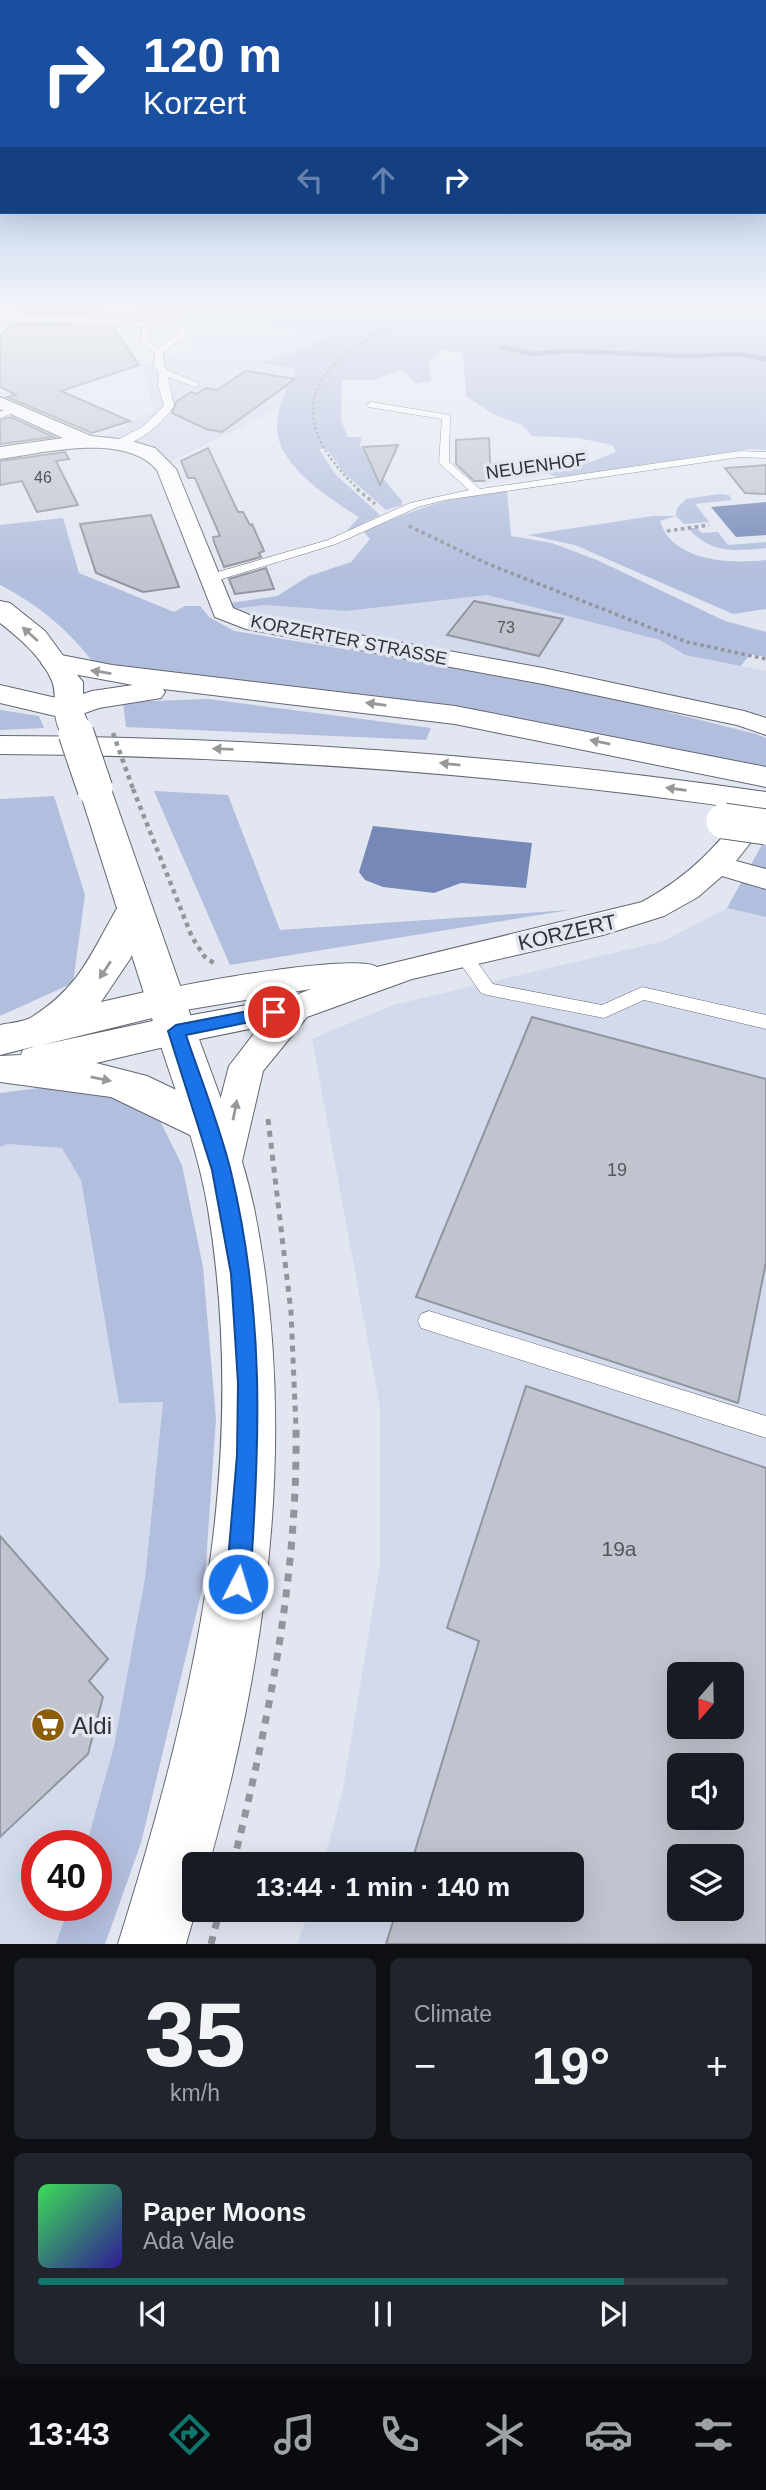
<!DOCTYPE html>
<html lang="en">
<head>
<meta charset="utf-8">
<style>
	:root { --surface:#171b24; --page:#20242c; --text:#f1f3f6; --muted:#9ea1a6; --line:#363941; --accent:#0f766e }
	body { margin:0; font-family:Helvetica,sans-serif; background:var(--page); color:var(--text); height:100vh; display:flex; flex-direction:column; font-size:26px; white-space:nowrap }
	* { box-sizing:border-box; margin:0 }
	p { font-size:23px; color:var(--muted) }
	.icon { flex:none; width:38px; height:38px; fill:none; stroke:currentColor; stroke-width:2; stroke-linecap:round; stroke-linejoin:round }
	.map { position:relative; height:1944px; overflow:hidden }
	.side { display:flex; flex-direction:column; gap:14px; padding:14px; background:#0d0f14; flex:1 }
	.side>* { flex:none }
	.hud { position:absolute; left:0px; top:0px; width:766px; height:214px; box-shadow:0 7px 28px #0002; background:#1a4fa0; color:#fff; overflow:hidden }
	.needle { width:46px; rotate:200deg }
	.fabs { position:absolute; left:667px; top:1662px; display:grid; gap:14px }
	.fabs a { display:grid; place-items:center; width:77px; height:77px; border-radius:10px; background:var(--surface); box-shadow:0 7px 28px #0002; font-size:35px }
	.speed { position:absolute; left:21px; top:1830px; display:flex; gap:14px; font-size:35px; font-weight:700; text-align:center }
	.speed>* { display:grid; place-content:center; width:91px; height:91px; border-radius:50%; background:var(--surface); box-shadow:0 7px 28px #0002; line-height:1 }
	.speed .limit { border:10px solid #d22; background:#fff; color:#111 }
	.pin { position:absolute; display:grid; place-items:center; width:60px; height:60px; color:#fff; margin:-30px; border:4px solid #fff; border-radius:50%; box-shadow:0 2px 7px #0007 }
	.me { position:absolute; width:77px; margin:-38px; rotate:5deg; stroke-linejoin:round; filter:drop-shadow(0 0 5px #0008) }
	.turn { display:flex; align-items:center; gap:24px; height:147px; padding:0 28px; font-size:32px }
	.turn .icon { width:91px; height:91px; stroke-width:2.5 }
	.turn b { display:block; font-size:49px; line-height:60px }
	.lanes { display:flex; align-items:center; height:66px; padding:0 28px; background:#0003; justify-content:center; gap:35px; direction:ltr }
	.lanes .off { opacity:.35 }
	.big { font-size:52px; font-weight:600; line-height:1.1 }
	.side .widget { flex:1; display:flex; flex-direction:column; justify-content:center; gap:10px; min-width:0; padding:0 24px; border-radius:10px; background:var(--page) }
	.side .dial { align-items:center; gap:0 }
	.dial b { font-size:91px; line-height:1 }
	.song { display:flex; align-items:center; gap:21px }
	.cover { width:84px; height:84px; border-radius:10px; background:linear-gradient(135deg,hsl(130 70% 55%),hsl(250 70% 35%)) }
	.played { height:7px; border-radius:4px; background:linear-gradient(90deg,var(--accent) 85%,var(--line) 85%) }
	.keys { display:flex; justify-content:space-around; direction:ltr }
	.heat { display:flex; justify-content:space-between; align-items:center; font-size:38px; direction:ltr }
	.side .tiles { flex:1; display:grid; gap:14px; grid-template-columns:1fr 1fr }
	.widget:last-child { grid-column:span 2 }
	.trip { position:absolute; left:182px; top:1852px; width:402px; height:70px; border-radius:10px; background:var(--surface); box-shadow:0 7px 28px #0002; font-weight:600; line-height:70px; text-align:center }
	.tabs { display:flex; height:112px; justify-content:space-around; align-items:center; background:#090b0e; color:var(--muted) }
	.tabs .icon { width:49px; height:49px }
	.tabs .selected { color:var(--accent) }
	.tabs b { font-size:32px; color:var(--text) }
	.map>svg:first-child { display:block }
</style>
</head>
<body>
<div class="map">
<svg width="766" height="1944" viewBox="0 0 766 1944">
	<rect width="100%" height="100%" fill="#e1e6f1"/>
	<g fill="#d3daec" fill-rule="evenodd">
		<path d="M136,309H392L283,395L280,408L170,462L155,451L98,439L154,411L142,365L194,348L177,317L136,313Z"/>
		<path d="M471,595H487L660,640L685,655L766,671V717L562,670L261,621L231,609L266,605L346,611Z"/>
		<path d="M727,908L766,917V1944H297L310,1909H572V1864H323L343,1790L380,1565V1407L312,1039L393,1005L664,941ZM679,1675H732V1727H679ZM679,1766H732V1818H679ZM679,1857H732V1909H679Z"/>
		<path d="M8,1144L62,1148L81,1180L119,1402H163L145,1578L114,1746L86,1846H37V1906H69L56,1944H0V1147Z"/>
	</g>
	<g fill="#b2bedd">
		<path d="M209,309H766V450L750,449L558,477L544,473L554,467L567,471L616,452L612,445L578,438L532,436L522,425L493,414L466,396L463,352L440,350L428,364L431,381L416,384L402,370L373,380H342L341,420L348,437H362L360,445L375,469L402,501V505L386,510L344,473L327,449H319L335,474L380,515L346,532L359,517C330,499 274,464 277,424C278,404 288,386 297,369L261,363C287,352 306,353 327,334L226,317Z"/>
		<path d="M507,491L511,536L552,543L597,560L725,621L766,632V657L750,654L741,666L685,655L660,640L487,595L346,611L266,605L231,609L230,603L277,596L309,576L351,562L370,539L364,532C408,511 458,493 507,491Z"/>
		<path d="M719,494L729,495L732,500L695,504L709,522L684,524L676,516L660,521C672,562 731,564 766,560V609L733,614L575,545L528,535L653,516H676L677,508L686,499Z"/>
		<path d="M63,518L79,573L174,612L185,606H200L209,617L234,631L489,673L600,695L756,734L766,738V770L586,732L450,709L96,666C70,631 39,605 0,585V525Z"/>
		<path d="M688,528H697L702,533L718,532L728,545L766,542V548C735,551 711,554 688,528Z"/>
		<path d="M208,699L431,728L426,740L126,727L123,702Z"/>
		<path d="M0,710L39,716L44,728L0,730Z"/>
		<path d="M154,791L228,795L280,930L570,910L230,965Z"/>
		<path d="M54,796L85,895L73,983L0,1016V799Z"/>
		<path d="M764,841L766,842V917L727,908Z"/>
		<path d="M47,1087H103L154,1109L182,1165L203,1267L216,1419L205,1577L141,1843L105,1944H56L69,1906H96V1846H86L114,1746L145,1578L163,1402L119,1403L81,1180L62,1148L8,1144L0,1147V1093Z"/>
	</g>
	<g fill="#7588b8">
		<path d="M766,502V535L736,537L711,507Z"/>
		<path d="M373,826L532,843L526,888L461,883L434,893L383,887L365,880L359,872Z"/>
	</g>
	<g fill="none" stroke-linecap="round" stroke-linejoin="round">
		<path stroke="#7588b8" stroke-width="4.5" d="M502,347L533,354L567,351L686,356L739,354L766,359"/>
	</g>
	<g fill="#c0c4cf" stroke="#90959f" stroke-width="2" fill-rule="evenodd">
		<path d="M24,309H100L103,314L21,313Z"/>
		<path d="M11,324L112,326L139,365L61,391L130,421L92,433L7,397L16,395L0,387V337Z"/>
		<path d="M246,371L295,379L222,432L206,429L172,413L176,402L191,392L197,394L206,388L217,390Z"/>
		<path d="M11,417L54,437L0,444V420Z"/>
		<path d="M489,438L491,481H474L456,464V440Z"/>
		<path d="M398,445L380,485L363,447Z"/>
		<path d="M208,448L238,512H243L250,525L252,524L264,551L259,553L261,557L224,567L214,542L213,537L220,536L195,478H188L181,461Z"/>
		<path d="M65,452L69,459L56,461L78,505L37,512L22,481L0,485V461Z"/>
		<path d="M766,465V494L745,493L725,468Z"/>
		<path d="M151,515L179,587L143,592L96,573L80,524Z"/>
		<path d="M266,568L274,589L235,594L229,579Z"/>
		<path d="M474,601L563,619L539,656L447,635Z"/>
		<path d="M532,1017L766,1079V1262L738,1403L416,1297Z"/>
		<path d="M526,1386L766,1468V1944H386L397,1909H572V1864H411L479,1641L447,1628ZM679,1675H732V1727H679ZM679,1766H732V1818H679ZM679,1857H732V1909H679Z"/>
		<path d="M0,1536L108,1659L89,1681L103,1697L88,1754L0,1837Z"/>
	</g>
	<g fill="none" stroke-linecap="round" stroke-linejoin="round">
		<g stroke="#636770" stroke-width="1">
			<g id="service">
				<path d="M0,315C31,316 129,313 150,325L149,342L158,348L177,334L180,328H186L184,337L163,352L164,366L167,370L200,384L195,387L168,377L174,406C162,423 136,448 113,446V442L142,427L164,406L158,385L159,372L154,366L155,353L141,343L142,327L125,324L0,321Z"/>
				<path d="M371,402L450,415L449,462L480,489L740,451L766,452V458L740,457L445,500L418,507L336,544L212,582H204V576L328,540L410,503L469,490L439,463L442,419L368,407L366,405Z"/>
				<path d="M16,406L19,407V411L0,418V412Z"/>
				<path d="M464,950L470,952L493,984L602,1005L642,987L766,1015V1029L644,1000L604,1018L487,995L481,993L455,956Z"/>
				<path d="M429,1311L766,1416V1438L421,1328L418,1321L421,1314Z"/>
			</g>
		</g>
		<g stroke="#636770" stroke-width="2">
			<g id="minor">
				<path d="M0,397L91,436L128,440L155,448L176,469L233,608L252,616L543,668L744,711L766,718V735L737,725L543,684L246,629L215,617L157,470C124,432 44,453 0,459V447L63,438L0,409Z"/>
				<path d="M766,795V823L736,861L766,869V889L722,876L698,897L664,916L603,935L412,979L307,1017L263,1071L240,1170L235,1181L221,1185L207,1181L202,1170L229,1066L259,1027L176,1044L164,1040L159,1031L164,1022L176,1018L291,997L311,989L167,1013L155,1010L150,1001L155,992C186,983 356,953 377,967L642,902C695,873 718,843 756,798Z"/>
			</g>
		</g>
		<g stroke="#636770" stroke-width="2">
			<path id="tertiary" d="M176,1016L190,1021L196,1031C217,1089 241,1147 254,1208C298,1425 269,1652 209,1864H194L196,1909L186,1944H118C194,1702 250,1464 208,1209C198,1148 175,1090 156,1031L162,1021Z"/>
		</g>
		<g stroke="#636770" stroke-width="2">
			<g id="secondary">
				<path d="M0,601L10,603L45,631L78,676L83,682V710L92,733L87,740L76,742L65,740C48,715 59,698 52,681C42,657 19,638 0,623Z"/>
				<path d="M95,779L107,782L111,789L196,1031L190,1041L176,1046L162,1041L156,1031L79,789L83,782Z"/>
			</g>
		</g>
		<g stroke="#636770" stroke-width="2">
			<g id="trunk">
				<path d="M56,654L112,665L455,706L766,767V787L455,724L163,689L165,692L161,698L99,708L68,719L0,703V685L65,700L92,691L133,685L46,669L41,663L46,657Z"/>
				<path d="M0,736C257,737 511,755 766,792V812C511,774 257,756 0,754Z"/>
				<path d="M135,897L148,900L153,909L130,959L101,1002L167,987L181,991L187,1001L181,1011L42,1045L176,1016L190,1021L196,1031L190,1041L96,1063L147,1076L220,1111L227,1123L220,1135L205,1140L190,1135L111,1097L0,1082V1056L21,1055L23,1050L36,1046L0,1055V1025C9,1023 24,1022 32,1017C84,984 92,949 122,900Z"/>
			</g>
		</g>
		<path stroke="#91959d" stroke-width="2.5" stroke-dasharray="2.5 2.5" stroke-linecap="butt" d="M359,490C261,397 336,350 427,309"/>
		<g stroke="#91959d" stroke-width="3.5" stroke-dasharray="3.5 3.5" stroke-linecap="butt">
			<path d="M357,489L375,504"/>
			<path d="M409,526L488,564L687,642L766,659"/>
			<path d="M667,531L709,525"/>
		</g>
		<path stroke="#91959d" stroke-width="4.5" stroke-dasharray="4.5 4.5" stroke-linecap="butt" d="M133,789L192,937L204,956L215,964"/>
		<path stroke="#91959d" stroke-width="5" stroke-dasharray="6 6" stroke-linecap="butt" d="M268,1119L291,1312L296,1428"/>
		<g stroke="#91959d" stroke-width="7" stroke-dasharray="8 8" stroke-linecap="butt">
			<path d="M233,1864C269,1721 298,1574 296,1426"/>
			<path d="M211,1944L220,1909"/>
		</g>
		<use href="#service" fill="#fff" fill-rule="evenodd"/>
		<use href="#minor" fill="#fff" fill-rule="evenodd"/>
		<use href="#tertiary" fill="#fff" fill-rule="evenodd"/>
		<use href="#secondary" fill="#fff" fill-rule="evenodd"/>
		<use href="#trunk" fill="#fff" fill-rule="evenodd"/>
		<g stroke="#636770" stroke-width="37" stroke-linecap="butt">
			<path id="secondary-bridge" d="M76,733L95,789"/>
		</g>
		<g stroke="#636770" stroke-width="37" stroke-linecap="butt">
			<path id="trunk-bridge" d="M724,821L766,827"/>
		</g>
		<path stroke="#91959d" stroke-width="4.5" stroke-dasharray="4.5 4.5" stroke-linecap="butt" d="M113,733L133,789"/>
		<use href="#secondary-bridge" stroke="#fff" stroke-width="35"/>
		<use href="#trunk-bridge" stroke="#fff" stroke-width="35"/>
	</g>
	<defs><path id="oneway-solid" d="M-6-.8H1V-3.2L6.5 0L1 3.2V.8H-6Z" transform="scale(1.75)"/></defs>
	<g fill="#98989b">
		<use href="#oneway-solid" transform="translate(30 634) rotate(-138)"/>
		<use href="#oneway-solid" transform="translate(101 672) rotate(-171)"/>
		<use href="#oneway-solid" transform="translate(376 704) rotate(-172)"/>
		<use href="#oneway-solid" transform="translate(600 742) rotate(-169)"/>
		<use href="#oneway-solid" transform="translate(223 749) rotate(-178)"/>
		<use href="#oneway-solid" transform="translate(450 764) rotate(-174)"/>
		<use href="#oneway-solid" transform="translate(676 789) rotate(-172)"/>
		<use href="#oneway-solid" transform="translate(105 970) rotate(123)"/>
		<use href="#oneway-solid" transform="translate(101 1079) rotate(11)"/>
		<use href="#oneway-solid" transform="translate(235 1110) rotate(-79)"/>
	</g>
	<linearGradient id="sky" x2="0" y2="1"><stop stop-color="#7aa2d5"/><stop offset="0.53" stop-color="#f2f4f9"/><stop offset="1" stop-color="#f2f4f9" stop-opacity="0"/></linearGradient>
	<rect width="766" height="581" fill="url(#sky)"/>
	<path fill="#1a73e8" stroke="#114b97" stroke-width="2" d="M274,1006L280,1008V1016L186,1035C201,1080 220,1126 231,1172C265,1315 260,1440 250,1584L246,1593L238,1596L229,1593L226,1584L237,1455L238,1383L231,1274L212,1170L168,1031L176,1025Z"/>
	<defs>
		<g id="supermarket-disc" transform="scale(1.75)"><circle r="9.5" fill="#8d5c06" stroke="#e1e6f1"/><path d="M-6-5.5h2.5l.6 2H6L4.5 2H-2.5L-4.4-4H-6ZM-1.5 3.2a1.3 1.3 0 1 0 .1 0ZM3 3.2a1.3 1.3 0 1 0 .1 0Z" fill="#fff"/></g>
	</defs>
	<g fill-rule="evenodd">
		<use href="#supermarket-disc" x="48" y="1725"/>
	</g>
	<g text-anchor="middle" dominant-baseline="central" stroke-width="7" stroke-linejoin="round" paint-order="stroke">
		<g font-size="16" fill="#55565d">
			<text x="43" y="477">46</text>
			<text x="506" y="627">73</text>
		</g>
		<g font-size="18" fill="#313237" stroke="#e1e6f1">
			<text transform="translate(536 466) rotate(-8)">NEUENHOF</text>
			<text transform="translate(349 640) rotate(11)">KORZERTER STRASSE</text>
		</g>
		<g font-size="18" fill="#55565d">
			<text x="617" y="1170">19</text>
		</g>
		<g font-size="21" fill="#313237" stroke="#e1e6f1">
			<text transform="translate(567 932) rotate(-13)">KORZERT</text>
		</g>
		<g font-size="21" fill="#55565d">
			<text x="619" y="1548">19a</text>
		</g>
		<g font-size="24" fill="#313237" stroke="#e1e6f1" text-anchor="start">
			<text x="72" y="1725">Aldi</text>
		</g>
	</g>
</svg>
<div class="fabs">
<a><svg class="needle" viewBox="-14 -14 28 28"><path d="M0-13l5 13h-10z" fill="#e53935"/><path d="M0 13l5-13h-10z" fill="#9ea1a6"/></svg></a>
<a><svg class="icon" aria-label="sound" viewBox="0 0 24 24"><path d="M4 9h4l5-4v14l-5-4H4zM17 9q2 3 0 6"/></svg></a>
<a><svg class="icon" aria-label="layers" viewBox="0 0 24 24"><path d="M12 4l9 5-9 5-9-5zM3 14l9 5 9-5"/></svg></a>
</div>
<div class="speed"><div class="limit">40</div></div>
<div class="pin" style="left:274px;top:1012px;background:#d93025"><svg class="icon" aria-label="arrive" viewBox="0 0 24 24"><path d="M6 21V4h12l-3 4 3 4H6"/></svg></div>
<svg class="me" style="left:238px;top:1584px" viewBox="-20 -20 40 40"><circle r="17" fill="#1a73e8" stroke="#fff" stroke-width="3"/><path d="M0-11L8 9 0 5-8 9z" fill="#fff"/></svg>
<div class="trip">13:44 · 1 min · 140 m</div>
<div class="hud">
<div class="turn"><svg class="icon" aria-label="right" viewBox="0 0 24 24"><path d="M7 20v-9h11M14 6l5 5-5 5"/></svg><div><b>120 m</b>Korzert</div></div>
<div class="lanes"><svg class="icon off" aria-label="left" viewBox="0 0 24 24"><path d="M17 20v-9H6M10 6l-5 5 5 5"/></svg><svg class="icon off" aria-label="ahead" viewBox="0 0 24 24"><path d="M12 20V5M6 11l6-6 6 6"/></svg><svg class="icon" aria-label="right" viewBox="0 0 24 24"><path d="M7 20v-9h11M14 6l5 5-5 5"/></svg></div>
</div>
</div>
<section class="side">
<div class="tiles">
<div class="widget dial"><b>35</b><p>km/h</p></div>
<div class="widget"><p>Climate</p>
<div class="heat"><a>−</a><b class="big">19°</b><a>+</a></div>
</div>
<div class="widget">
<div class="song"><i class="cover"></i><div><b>Paper Moons</b><p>Ada Vale</p></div></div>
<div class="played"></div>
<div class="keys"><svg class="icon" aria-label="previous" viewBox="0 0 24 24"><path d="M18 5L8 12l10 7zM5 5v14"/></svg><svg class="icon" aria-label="pause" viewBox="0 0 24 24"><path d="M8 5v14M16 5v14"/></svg><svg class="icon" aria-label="next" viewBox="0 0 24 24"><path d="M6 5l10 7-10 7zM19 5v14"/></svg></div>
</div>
</div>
</section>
<nav class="tabs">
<b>13:43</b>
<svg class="icon selected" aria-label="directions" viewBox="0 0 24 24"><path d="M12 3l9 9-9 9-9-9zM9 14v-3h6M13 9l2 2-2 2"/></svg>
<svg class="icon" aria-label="music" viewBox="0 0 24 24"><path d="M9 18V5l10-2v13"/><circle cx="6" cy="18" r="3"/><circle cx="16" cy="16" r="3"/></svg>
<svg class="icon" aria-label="phone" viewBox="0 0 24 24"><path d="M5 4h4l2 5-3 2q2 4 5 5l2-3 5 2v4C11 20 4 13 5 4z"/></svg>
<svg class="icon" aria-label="climate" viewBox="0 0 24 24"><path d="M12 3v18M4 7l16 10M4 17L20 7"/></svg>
<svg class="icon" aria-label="car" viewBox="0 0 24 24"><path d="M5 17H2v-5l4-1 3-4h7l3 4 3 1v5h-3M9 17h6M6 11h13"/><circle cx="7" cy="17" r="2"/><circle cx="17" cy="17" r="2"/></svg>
<svg class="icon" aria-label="filters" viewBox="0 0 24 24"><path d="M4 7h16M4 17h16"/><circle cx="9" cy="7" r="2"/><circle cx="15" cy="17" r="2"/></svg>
</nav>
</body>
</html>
